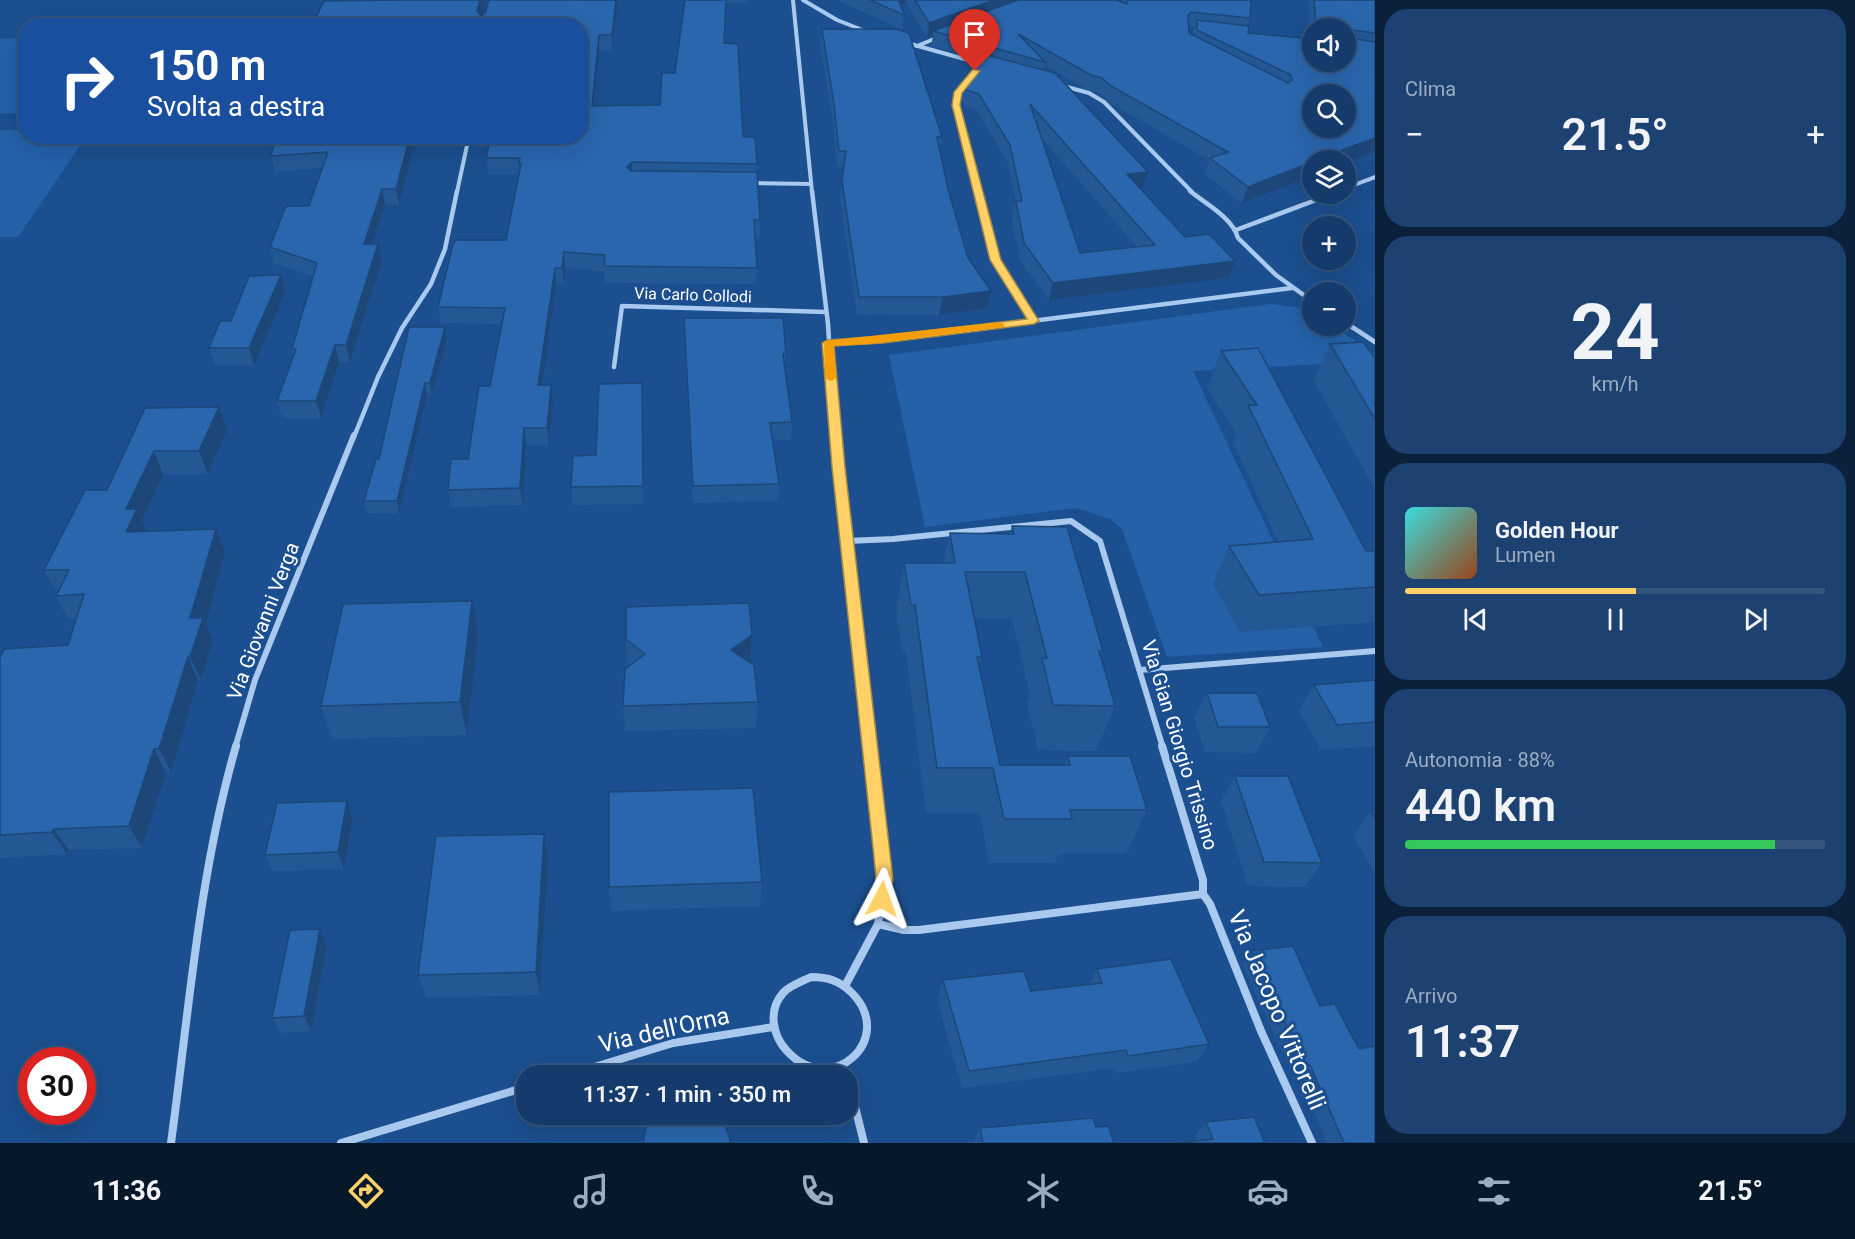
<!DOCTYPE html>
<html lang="it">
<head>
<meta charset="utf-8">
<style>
	:root { --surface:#143b6b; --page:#1d4271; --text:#f1f3f6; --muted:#9dadc1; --line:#33557e; --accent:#ffd166 }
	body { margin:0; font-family:Roboto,sans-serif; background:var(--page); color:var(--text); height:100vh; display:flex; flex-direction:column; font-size:22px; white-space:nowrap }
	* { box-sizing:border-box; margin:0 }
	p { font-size:20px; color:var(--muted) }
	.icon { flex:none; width:33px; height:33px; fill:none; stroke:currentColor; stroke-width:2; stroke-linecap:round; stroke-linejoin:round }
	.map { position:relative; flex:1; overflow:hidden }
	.sheet { display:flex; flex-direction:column; gap:9px; padding:9px; background:#0b203b; width:480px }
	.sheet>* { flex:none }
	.guide { position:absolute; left:18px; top:18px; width:570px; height:126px; border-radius:24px; box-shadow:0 6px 24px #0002,0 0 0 2px var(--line); background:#1a4fa0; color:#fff; overflow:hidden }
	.tools { position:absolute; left:1302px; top:18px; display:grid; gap:12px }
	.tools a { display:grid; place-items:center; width:54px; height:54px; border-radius:50%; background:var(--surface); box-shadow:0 6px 24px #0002,0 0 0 2px var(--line); font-size:30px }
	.speed { position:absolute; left:18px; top:1047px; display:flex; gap:12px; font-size:30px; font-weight:700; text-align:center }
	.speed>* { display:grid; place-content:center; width:78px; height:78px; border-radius:50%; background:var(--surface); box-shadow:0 6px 24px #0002,0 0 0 2px var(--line); line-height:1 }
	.speed .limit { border:9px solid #d22; background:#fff; color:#111 }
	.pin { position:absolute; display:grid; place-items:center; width:51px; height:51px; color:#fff; margin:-62px -26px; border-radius:50% 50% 50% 0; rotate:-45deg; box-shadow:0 0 6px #0007 }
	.pin .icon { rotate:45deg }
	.me { position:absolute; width:66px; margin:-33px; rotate:4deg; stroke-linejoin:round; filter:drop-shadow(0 0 4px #0008) }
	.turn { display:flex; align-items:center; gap:21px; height:126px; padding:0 30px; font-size:27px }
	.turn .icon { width:78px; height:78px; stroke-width:2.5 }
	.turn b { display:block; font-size:42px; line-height:51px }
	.big { font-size:45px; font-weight:600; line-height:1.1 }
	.sheet .tile { flex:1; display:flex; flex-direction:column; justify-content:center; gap:9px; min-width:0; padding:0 21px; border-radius:24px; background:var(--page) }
	.sheet .dial { align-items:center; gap:0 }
	.dial b { font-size:78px; line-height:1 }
	.song { display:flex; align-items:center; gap:18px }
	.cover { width:72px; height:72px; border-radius:9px; background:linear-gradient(135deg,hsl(180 70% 55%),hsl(20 70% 35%)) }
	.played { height:6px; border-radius:3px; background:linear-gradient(90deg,var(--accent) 55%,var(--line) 55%) }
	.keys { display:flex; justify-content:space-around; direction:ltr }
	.heat { display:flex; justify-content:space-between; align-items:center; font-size:33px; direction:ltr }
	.charge { height:9px; border-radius:4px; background:linear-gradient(90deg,#34c759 88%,var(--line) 0) }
	.trip { position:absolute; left:516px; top:1065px; width:342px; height:60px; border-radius:24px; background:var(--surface); box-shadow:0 6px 24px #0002,0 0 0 2px var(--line); font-weight:600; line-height:60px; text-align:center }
	.tab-bar { display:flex; height:96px; justify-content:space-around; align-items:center; background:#08182b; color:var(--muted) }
	.tab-bar .icon { width:42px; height:42px }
	.tab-bar .on { color:var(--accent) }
	.tab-bar b { font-size:27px; color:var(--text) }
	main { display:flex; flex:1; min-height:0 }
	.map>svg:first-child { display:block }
</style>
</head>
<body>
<main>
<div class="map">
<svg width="1375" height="1143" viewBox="0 0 1375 1143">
	<rect width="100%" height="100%" fill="#1b4f8f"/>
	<g fill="#2461a8">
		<path d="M25,38V113H0V39Z"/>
		<path d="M0,130H25L26,136L86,137L18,237H0Z"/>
		<path d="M1270,304L1294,307L1312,313V326H1333L1375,354V361L1193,371L1323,647L1167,657L1122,529L1110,519L1076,508L925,527L889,355Z"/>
	</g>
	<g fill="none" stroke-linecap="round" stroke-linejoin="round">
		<g stroke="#a9c9ee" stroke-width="4">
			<path d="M793,0L812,192"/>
			<path d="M803,0L837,20L865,31"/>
			<path d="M907,43L986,65"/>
			<path d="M917,46L939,37"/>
			<path d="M968,80L958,92L956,105L978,192"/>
			<path d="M1063,86L1089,93L1104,102L1192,192"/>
			<path d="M752,183L811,184"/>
			<path d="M1346,188L1375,177"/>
			<path d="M457,192L469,136"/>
		</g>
		<g stroke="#a9c9ee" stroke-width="4.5">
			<path d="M812,191L828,324L835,437"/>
			<path d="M978,191L995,260L1034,321"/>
			<path d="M1190,191C1206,204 1233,218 1238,238L1276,275L1312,301"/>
			<path d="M1236,230L1332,194"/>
			<path d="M1346,323L1375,342"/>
			<path d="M828,343L883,340L1292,288"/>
			<path d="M614,367L622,306L826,312"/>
			<path d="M354,437L378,377L402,328L431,284L445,249L457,191"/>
		</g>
		<g stroke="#a9c9ee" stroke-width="6">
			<path d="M835,435L870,748"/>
			<path d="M847,541L893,539L1071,521L1100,541L1163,748"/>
			<path d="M1140,670L1375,651"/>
			<path d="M235,748L255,680L354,435"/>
		</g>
		<g stroke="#a9c9ee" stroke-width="8">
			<path d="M1162,746L1203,880V894"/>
			<path d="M1203,894L1210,904L1261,1031L1312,1143"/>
			<path d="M878,924L904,930H919L1203,894"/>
			<path d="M811,977C828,977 840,981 852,993C897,1039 831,1099 787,1051C772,1035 768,1010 783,993C789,986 803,981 811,977Z"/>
			<path d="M845,986L878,924L885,879L870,746"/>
			<path d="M565,1076L673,1043L773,1027"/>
			<path d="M848,1078L864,1143"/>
			<path d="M171,1143C189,1011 199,874 236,746"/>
			<path d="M341,1143L526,1087"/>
		</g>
	</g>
	<g fill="#245895" fill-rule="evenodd">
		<path d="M402,0H486L482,15L485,13L489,0H618L612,50H599L594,106L660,105L675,73L685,0H747V3H727L724,43L743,137L757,164L756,172L760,220V236H755L757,268L756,284L605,283L604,271L565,268L564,285L556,284L542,385H551L553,402L549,445H526L523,505L451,507L448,490L468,459L490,386L502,324L441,323L438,307L506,240L519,174H488L486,158L580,26H312Z"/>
		<path d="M838,0H1116L1122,2V0H1251L1250,18L1247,26L1248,33L1310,39L1309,0H1375V152L1346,162L1312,160V176L1242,203L1205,174L1209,160L1107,101L1099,93L1088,90L1044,65L1043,70L1143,188H1140L1185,237L1235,261L1229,278L1049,300L1020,260L1012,218L1016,203L1007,161L976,109L965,106L961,99L964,79L982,60L931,46L933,36L927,38L906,2L900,4L904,15L902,30ZM1189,26L1195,27L1192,35L1189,33ZM1312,28H1346L1312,62ZM1040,136L1137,247L1080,253Z"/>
		<path d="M822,29L942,137L940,151L948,189L968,258L988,308L939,315L857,314L840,198L844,167H837L833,120L820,44Z"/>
		<path d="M276,136H430L416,137L399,205H385L372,244L382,260L350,362H339L321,418H282L277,401L293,355L292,349L313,276L274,263L270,247L309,206L322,168L275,172L271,156Z"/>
		<path d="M281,275L285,293L254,366H215L209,348L231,321Z"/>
		<path d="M684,318L786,354L785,368L792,422L791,440H773L779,484L778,501L693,503L684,335Z"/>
		<path d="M447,339L432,395H427L399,514L367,513L364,501L379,459Z"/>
		<path d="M1330,344L1375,358V489L1314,381Z"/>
		<path d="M1221,351L1366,551H1375V622L1240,632L1213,583L1229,546L1278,542L1233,442L1236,434L1207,387Z"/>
		<path d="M642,383L643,504L573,505L571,487L596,455Z"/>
		<path d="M219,407L227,430L208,474H163L142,520L147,531L225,552L206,624L213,641L201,680H198L171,772H166L142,848L69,850L67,854L0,858V658L68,645L76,618L68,619L56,596L57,593L44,570L107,490L145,408Z"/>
		<path d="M1012,526L1103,651L1100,657L1115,706L1096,751L1038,750L1027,704L1030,695L1012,619L974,618L982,657L979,667L1000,765H1064L1068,756L1147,810L1126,854H1058L1055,863H989L980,813H926L906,651H902L896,609L904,563H943L950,533L1010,534Z"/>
		<path d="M478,635L467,735L332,739L321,706Z"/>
		<path d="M752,635L750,661L749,662L758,702L756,728L625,731L623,706L629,667L627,665L626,639Z"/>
		<path d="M1375,680V746L1321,750L1299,711L1314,685Z"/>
		<path d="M1207,693L1270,727L1256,753L1205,752L1194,718Z"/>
		<path d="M1235,776L1322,863L1304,887L1248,886L1221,801Z"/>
		<path d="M347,801L353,818L344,869L273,871L265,855Z"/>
		<path d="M1375,810V873L1353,836L1371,811Z"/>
		<path d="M544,834L548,858L540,995L426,998L418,975Z"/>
		<path d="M762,882L760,906L611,911L609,887Z"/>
		<path d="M320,929L327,945L311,1031L281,1033L272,1018Z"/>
		<path d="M1252,951L1320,1006L1359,1049L1375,1143H1327L1299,1077L1294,1078L1243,965Z"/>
		<path d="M1097,969L1209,1044L1196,1062L1117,1073L1115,1068L962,1088L937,999L943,980L1031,991L1089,984Z"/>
		<path d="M1206,1122L1265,1143L1197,1141L1195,1136Z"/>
		<path d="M1096,1127L1114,1143H973L980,1128Z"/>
	</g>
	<g fill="#1d4779">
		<path d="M480,0H486L479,26L477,11Z"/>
		<path d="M616,0H618L612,50V35Z"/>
		<path d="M896,0H907L906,2L895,7Z"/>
		<path d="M994,0H1030L933,31V36L927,38L929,23Z"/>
		<path d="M599,35V50L592,122V106Z"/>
		<path d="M410,136L416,137L399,205L396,189Z"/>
		<path d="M1375,138V152L1346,162V160H1316L1317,159Z"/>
		<path d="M632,162V178L627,167Z"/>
		<path d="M1312,162V176L1242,203L1248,187Z"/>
		<path d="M1148,172L1143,188L1122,190L1127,174Z"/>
		<path d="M382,189L385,205L367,260L364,244Z"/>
		<path d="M378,244L382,260L350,362L346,345Z"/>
		<path d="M564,252L565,268L564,285L562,268Z"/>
		<path d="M1235,261L1229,278L1049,300L1053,283Z"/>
		<path d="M555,268L556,284L540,402L538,385Z"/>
		<path d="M281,275L285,293L254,366L249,348Z"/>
		<path d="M991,291L988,308L939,315L943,297Z"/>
		<path d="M445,327L447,339L432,395L430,383Z"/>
		<path d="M335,345L339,362L321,418L316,401Z"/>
		<path d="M425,383L427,395L399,514L397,501Z"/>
		<path d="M642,383L643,401V504V486Z"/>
		<path d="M551,385L553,402L549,445L547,428Z"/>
		<path d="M219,407L227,430L208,474L199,451Z"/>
		<path d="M524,428L526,445L523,505L520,488Z"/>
		<path d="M154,451L163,474L142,520L148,532H126V509Z"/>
		<path d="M216,529L225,552L206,624L213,641L201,680L190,657V618Z"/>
		<path d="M472,601L478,635L467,735L460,702Z"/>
		<path d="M752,635L750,661L730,676L731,650Z"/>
		<path d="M188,657L198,680L171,772L159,749Z"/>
		<path d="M154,749L166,772L142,848L129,826Z"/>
		<path d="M347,801L353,818L344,869L338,852Z"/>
		<path d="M54,829L69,850L67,854L52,832Z"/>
		<path d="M544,834L548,858L540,995L536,972Z"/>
		<path d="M320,929L327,945L311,1031L304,1016Z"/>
	</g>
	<g fill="#2a66ad" stroke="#1d4779" stroke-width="1.5" fill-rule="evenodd">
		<path d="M402,0H480L477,11L481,16L485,13L489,0H616L612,35H599L592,106L660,105L662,73H675L685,0H726L724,43L738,44L743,137H755L757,164L632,162L627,167L631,171L757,172L760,220H754L757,268L604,266L605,255L564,252L562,268H555L538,385H551L547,428H524L520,488L448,490L451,459H468L479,386H490L505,308L438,307L453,244L456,240H506L521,164H519L520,158H486L491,136H580V26H312L324,1Z"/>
		<path d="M870,0H899L904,15Z"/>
		<path d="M915,0H994L929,23Z"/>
		<path d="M1018,0H1116L1127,4V0H1251L1250,18L1191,12L1188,16L1189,33L1288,83L1292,80L1291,75L1197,30V20L1249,26L1248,33L1312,39V62H1346V28H1319L1316,26L1314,0H1375V33L1352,30L1348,33L1351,38L1375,42V138L1317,159L1318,160H1312V162L1248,187L1210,158L1228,152L1111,86L1102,78L1091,75L1018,34L1045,62L933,31ZM1312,94H1346V128H1312Z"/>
		<path d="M822,29H896L909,33L942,137H937L948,189L968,258L991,291L943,297H859L842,181L846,151H839L834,104Z"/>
		<path d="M987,55L1055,73L1148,172L1127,174L1185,237L1209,234L1235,261L1053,283L1024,243L1016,201H1022L1010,145L979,94L967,90L964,84V79ZM1030,104L1155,245L1080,253Z"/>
		<path d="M276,136H410L396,189H382L364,244H378L346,345H335L316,401H277L296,349H292L317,263L270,247L286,206H309L328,152L271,156Z"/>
		<path d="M281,275L249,348H209L220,321H231L249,276Z"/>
		<path d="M684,318H783L786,354H783L792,422L770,423L779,484L693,486Z"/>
		<path d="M409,327H445L430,383H425L397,501H364L376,459H379Z"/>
		<path d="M1363,342L1375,358V419L1330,344Z"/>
		<path d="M1258,348L1366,551H1375V587L1259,595L1229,546L1313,539L1248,405H1257L1221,351Z"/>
		<path d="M642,383L643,486L571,487L573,456L596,455L599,384Z"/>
		<path d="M219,407L199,451H154L126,509H137L126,532L216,529L190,618H203L190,657H188L159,749H154L129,826L54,829L52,832L0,835V658L4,649L68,645L84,594L56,596L69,570H44L85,490H107L145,408Z"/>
		<path d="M1012,526L1067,527L1103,651H1099L1115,706L1053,705L1042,658H1047L1025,572H965L982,657H977L1000,765H1070L1068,756H1130L1147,810H1070L1072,819H1004L993,768H937L915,605H911L904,563H955L950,533L1014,534Z"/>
		<path d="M472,601L460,702L321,706L343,604Z"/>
		<path d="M749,603L752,635L731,650L754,665L758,702L623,706L625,669L645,654L626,639V607Z"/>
		<path d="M1375,680V722L1337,725L1314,685Z"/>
		<path d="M1207,693H1257L1270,727H1218Z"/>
		<path d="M1235,776H1288L1322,863L1264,862Z"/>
		<path d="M753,788L762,882L609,887V792Z"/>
		<path d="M347,801L338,852L265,855L277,803Z"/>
		<path d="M1375,810V817L1371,811Z"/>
		<path d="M544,834L536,972L418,975L436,836Z"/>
		<path d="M320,929L304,1016L272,1018L290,930Z"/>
		<path d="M1293,946L1320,1006L1335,1004L1359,1049L1375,1046V1143H1344L1310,1065H1305L1252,951Z"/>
		<path d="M1171,959L1209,1044L1128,1056L1126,1050L969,1071L943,980L1024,971L1031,991L1102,983L1097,969Z"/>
		<path d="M689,1114H722L731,1143H643L646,1127Z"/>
		<path d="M1254,1117L1265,1143H1176L1213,1139L1206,1122Z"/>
		<path d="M1093,1118L1096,1127L1108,1126L1114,1143H983L980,1128Z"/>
	</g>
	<path fill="#ffd166" stroke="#a68842" stroke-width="1.5" d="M973,69L980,71L962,93L960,105L1001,260L1039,321L1034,324L883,343L834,346L845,467L893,879L888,904L882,906L875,904L873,899L876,879L874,857L832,467L822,343L828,340L883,336L1027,319L990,260L952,105L954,92Z"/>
	<path fill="#f59e0b" d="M1000,322L1005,325L1004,327L870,344L834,346L836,378L831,381L825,378L824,341Z"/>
	<g text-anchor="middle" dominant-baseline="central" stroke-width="6" stroke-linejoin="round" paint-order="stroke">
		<g font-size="16" fill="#fff" stroke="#1b4f8f">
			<text transform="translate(693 295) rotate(2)">Via Carlo Collodi</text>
		</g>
		<g font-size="20" fill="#fff" stroke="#1b4f8f">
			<text transform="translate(263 621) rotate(-69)">Via Giovanni Verga</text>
			<text transform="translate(1180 745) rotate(73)">Via Gian Giorgio Trissino</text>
		</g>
		<g font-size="24" fill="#fff" stroke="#1b4f8f">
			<text transform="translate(1277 1010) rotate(67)">Via Jacopo Vittorelli</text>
			<text transform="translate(664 1030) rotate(-13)">Via dell'Orna</text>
		</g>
	</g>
</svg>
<div class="tools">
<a><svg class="icon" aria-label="sound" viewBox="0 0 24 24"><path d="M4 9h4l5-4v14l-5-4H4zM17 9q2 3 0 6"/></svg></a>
<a><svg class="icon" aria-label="search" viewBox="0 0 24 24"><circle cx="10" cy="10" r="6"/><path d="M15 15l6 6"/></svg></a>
<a><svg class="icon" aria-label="layers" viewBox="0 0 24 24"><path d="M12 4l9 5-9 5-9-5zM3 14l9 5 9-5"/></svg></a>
<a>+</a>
<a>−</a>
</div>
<div class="speed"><div class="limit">30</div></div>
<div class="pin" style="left:975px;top:71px;background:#d93025"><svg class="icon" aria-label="arrive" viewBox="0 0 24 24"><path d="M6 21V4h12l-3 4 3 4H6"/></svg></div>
<svg class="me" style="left:882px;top:899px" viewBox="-20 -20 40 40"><path d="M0-17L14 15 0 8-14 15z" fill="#ffd166" stroke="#fff" stroke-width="4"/></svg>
<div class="trip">11:37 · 1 min · 350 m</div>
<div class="guide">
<div class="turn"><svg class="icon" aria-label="right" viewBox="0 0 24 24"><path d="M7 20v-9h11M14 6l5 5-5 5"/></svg><div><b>150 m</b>Svolta a destra</div></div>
</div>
</div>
<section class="sheet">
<div class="tile"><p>Clima</p>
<div class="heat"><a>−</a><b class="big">21.5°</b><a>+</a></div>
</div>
<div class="tile dial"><b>24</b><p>km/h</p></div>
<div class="tile">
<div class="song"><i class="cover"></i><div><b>Golden Hour</b><p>Lumen</p></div></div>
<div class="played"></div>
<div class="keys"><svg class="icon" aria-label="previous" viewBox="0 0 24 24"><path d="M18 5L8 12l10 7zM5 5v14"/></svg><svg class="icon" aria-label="pause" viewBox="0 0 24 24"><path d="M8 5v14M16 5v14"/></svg><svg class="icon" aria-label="next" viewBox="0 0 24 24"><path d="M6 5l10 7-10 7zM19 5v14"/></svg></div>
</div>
<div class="tile"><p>Autonomia · 88%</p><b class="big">440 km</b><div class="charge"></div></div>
<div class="tile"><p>Arrivo</p><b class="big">11:37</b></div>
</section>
</main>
<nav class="tab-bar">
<b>11:36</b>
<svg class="icon on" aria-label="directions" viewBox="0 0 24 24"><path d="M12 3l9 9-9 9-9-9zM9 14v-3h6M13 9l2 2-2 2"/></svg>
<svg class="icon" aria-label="music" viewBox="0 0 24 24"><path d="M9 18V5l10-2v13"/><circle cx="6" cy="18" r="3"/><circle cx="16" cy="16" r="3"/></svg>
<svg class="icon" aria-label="phone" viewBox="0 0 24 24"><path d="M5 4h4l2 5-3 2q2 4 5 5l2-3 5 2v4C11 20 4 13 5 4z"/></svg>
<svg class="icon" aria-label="climate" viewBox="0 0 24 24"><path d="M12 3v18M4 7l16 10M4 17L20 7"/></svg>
<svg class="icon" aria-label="car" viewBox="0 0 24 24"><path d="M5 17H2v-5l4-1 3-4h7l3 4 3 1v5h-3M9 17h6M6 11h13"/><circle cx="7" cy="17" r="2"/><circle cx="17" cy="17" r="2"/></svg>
<svg class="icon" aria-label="filters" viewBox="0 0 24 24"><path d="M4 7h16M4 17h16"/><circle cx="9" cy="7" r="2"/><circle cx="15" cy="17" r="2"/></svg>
<b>21.5°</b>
</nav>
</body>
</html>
